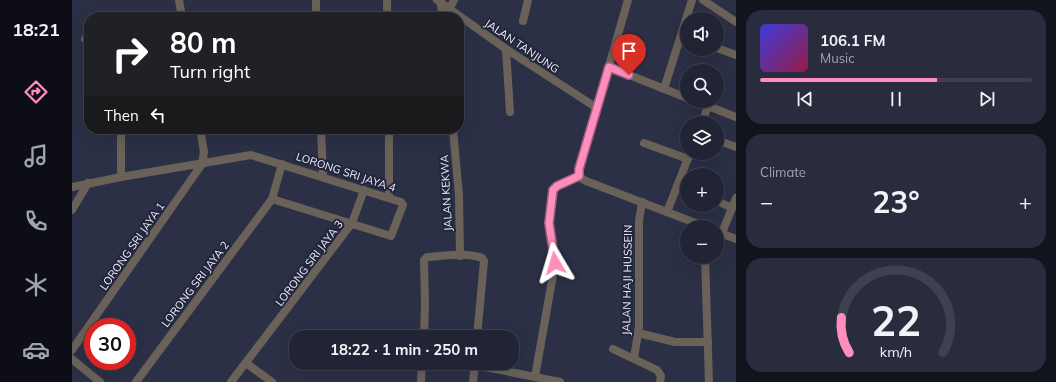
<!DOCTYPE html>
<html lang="en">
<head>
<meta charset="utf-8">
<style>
	:root { --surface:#212434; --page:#292c3c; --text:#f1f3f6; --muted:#a2a4ac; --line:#3e414f; --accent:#fe8ebc }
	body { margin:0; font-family:Mulish,sans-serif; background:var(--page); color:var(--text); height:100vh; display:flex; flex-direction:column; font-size:15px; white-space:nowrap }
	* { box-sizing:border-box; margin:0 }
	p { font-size:13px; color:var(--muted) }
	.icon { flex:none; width:22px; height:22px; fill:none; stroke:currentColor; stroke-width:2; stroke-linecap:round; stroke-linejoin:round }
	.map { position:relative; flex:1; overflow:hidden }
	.details { display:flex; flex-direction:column; gap:10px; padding:10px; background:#12141d; width:320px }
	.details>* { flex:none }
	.banner { position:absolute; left:12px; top:12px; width:380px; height:122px; border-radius:16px; box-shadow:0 4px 16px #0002,0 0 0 1px var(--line); background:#202124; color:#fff; overflow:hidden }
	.controls { position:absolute; left:608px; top:12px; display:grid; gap:8px }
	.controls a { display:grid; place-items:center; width:44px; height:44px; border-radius:50%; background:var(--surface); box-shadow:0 4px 16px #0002,0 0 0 1px var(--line); font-size:20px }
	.speed { position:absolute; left:12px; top:318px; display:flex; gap:8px; font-size:20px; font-weight:700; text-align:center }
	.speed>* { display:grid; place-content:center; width:52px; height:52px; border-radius:50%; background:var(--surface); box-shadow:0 4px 16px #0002,0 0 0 1px var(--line); line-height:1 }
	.speed .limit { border:6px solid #d22; background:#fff; color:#111 }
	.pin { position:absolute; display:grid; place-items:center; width:34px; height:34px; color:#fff; margin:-41px -17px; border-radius:50% 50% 50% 0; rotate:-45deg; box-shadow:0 0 4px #0007 }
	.pin .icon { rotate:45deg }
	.me { position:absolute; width:44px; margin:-22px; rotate:353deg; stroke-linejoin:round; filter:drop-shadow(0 0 3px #0008) }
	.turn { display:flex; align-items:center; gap:14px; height:84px; padding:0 20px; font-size:18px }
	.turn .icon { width:52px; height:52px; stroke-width:2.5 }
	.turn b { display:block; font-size:28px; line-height:34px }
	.then { display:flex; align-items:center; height:38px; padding:0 20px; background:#0003; gap:8px; font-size:15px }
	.big { font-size:30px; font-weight:700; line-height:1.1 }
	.details .card { flex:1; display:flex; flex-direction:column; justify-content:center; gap:6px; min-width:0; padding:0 14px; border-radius:16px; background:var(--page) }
	.details .dial { align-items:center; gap:0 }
	.dial svg { height:104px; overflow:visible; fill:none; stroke:var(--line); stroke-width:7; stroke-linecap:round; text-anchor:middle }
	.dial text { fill:var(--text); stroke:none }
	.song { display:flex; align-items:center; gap:12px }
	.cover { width:48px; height:48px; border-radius:6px; background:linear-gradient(135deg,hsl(240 70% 55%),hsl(340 70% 35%)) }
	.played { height:4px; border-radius:2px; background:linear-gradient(90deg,var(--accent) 65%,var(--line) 65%) }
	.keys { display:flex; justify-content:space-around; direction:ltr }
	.heat { display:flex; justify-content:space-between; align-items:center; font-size:22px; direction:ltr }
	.trip { position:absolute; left:217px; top:330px; width:230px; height:40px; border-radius:16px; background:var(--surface); box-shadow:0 4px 16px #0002,0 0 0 1px var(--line); font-weight:700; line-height:40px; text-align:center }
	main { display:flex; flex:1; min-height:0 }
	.tab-bar { display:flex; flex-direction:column; width:72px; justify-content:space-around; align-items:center; background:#0d0e15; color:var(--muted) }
	.tab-bar .icon { width:28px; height:28px }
	.tab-bar .active { color:var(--accent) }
	.tab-bar b { font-size:18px; color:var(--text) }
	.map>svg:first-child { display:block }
</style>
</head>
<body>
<main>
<nav class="tab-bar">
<b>18:21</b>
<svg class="icon active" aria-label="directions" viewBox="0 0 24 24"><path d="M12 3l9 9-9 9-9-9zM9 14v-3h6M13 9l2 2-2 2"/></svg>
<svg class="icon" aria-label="music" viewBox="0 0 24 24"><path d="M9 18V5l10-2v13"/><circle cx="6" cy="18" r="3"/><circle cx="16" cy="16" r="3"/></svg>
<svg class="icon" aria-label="phone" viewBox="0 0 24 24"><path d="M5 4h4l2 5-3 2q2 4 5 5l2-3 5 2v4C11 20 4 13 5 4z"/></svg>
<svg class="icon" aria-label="climate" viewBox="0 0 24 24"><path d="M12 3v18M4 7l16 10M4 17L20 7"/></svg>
<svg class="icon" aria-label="car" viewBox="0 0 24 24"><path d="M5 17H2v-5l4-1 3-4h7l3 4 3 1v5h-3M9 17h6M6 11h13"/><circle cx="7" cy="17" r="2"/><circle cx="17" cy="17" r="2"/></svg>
</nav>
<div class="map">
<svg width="664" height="382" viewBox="0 0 664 382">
	<rect width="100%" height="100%" fill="#2c3046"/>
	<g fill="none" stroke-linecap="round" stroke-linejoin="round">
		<g stroke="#6a6259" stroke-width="8">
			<path d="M107,0L110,17"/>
			<path d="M244,0V17"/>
			<path d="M315,0V17"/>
			<path d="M365,0L434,49L525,108"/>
			<path d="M556,0L506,173L509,178L514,181L634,227"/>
			<path d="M631,0L664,22"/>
			<path d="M369,3L370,17"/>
			<path d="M377,10L382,0"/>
			<path d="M451,21L456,0"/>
			<path d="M13,39L17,41"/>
			<path d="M645,48L664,55"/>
			<path d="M434,49L438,112"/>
			<path d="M537,67L615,98"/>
			<path d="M592,89L620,0"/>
			<path d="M623,101L664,117"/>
			<path d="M630,123L636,106"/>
			<path d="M249,129L251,176"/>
			<path d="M317,129V198"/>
			<path d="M381,129L387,195L388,256"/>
			<path d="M645,140L664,147"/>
			<path d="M572,143L616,159"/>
			<path d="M49,177L179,155L329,202L331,205L319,236L200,199"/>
			<path d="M606,185L615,189"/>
			<path d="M0,187L49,177V129"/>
			<path d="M645,201L660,208L650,233"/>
			<path d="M660,208L664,198"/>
			<path d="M0,210L16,183"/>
			<path d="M595,212L618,153"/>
			<path d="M646,232L664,239"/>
			<path d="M633,257L637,382"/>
			<path d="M566,333L603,342H636"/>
			<path d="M352,337L353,304L352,260L355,257C371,256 395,252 410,258L412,261L405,337"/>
			<path d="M541,349L585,370L589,376L588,382"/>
			<path d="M0,350L130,164L132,152L128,129"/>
			<path d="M562,358L567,327V221L570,202"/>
			<path d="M0,359L28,382"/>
			<path d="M174,363L200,382"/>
			<path d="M403,365L488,382"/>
			<path d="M463,377L482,269V253L477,223L480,193L485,186L507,176"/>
			<path d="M64,382L200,199L210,164"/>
			<path d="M159,382L280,223L292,190"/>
			<path d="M349,382L350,363"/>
			<path d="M401,382L403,363"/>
		</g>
	</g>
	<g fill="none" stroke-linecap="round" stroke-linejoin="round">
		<g stroke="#a55c7a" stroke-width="10">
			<path id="route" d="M483,263L477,223L481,190L485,186L507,176V169L537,67L557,75"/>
		</g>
		<use href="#route" stroke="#fe8ebc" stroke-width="7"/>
	</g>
	<g text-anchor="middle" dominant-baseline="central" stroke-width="4" stroke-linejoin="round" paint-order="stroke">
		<g font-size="11" fill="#edf0ff" stroke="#23263b">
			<text transform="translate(450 46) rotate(34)">JALAN TANJUNG</text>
			<text transform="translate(274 172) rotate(18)">LORONG SRI JAYA 4</text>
			<text transform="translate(374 193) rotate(-93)">JALAN KEKWA</text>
			<text transform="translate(60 246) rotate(-55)">LORONG SRI JAYA 1</text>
			<text transform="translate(237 263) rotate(-53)">LORONG SRI JAYA 3</text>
			<text transform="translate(555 280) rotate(-89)">JALAN HAJI HUSSEIN</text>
			<text transform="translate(123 284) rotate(-53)">LORONG SRI JAYA 2</text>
		</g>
	</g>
</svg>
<div class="controls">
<a><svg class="icon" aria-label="sound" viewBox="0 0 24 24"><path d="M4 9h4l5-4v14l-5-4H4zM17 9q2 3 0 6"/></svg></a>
<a><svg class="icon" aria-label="search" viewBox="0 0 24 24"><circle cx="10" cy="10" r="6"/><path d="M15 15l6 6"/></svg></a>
<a><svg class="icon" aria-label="layers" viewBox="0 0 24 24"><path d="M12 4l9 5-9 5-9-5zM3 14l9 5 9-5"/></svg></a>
<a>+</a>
<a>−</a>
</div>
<div class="speed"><div class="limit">30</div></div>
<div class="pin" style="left:557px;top:75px;background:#d93025"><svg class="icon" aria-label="arrive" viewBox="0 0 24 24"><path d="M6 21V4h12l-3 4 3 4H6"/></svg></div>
<svg class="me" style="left:483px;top:263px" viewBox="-20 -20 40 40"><path d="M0-17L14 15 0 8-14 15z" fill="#fe8ebc" stroke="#fff" stroke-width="4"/></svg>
<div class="trip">18:22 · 1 min · 250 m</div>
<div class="banner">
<div class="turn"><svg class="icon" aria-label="right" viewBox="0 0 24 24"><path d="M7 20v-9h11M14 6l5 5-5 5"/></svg><div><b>80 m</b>Turn right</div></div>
<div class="then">Then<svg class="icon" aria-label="left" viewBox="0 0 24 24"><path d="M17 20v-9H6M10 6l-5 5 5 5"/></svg></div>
</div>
</div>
<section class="details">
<div class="card">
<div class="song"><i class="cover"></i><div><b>106.1 FM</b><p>Music</p></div></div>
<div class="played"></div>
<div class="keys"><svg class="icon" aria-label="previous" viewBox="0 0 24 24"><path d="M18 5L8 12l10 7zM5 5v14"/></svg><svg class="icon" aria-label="pause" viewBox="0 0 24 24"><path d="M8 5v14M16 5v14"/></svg><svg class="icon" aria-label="next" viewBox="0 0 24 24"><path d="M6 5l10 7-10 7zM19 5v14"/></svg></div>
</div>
<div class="card"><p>Climate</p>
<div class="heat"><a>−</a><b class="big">23°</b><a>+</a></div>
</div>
<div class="card dial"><svg viewBox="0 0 100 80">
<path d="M14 69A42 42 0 1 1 86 69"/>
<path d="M14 69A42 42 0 0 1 8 42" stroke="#fe8ebc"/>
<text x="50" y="56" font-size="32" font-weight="700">22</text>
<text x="50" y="72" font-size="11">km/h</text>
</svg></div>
</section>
</main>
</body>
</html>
